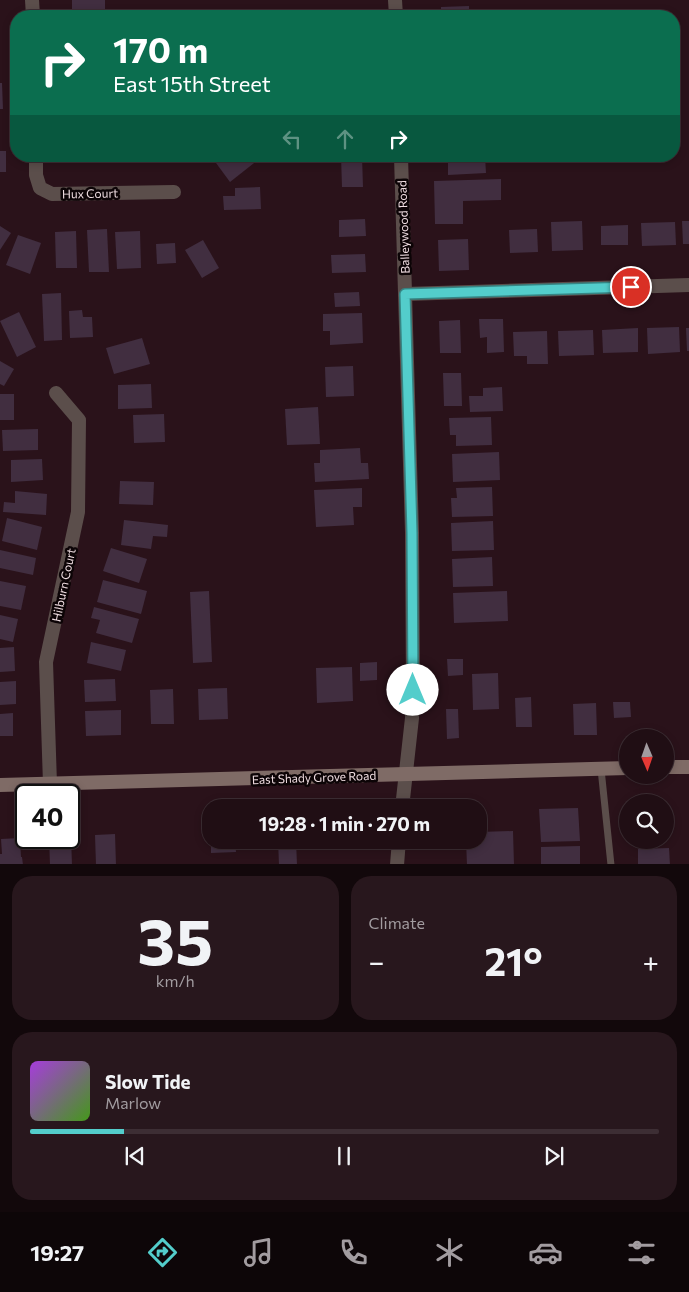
<!DOCTYPE html>
<html lang="en">
<head>
<meta charset="utf-8">
<style>
	:root { --surface:#200e14; --page:#28171d; --text:#f1f3f6; --muted:#a29ca0; --line:#3d2e34; --accent:#53cdcb }
	body { margin:0; font-family:Commissioner,sans-serif; background:var(--page); color:var(--text); height:100vh; display:flex; flex-direction:column; font-size:19px; white-space:nowrap }
	* { box-sizing:border-box; margin:0 }
	p { font-size:16px; color:var(--muted) }
	.icon { flex:none; width:28px; height:28px; fill:none; stroke:currentColor; stroke-width:2; stroke-linecap:round; stroke-linejoin:round }
	.map { position:relative; height:864px; overflow:hidden }
	.drawer { display:flex; flex-direction:column; gap:12px; padding:12px; background:#12080b; flex:1 }
	.drawer>* { flex:none }
	.guide { position:absolute; left:10px; top:10px; width:670px; height:152px; border-radius:20px; box-shadow:0 2px 8px #0003,0 0 0 1px var(--line); background:#0b6e4f; color:#fff; overflow:hidden }
	.needle { width:32px; rotate:178deg }
	.controls { position:absolute; left:619px; top:729px; display:grid; gap:10px }
	.controls a { display:grid; place-items:center; width:55px; height:55px; border-radius:50%; background:var(--surface); box-shadow:0 2px 8px #0003,0 0 0 1px var(--line); font-size:25px }
	.speed { position:absolute; left:15px; top:784px; display:flex; gap:10px; font-size:25px; font-weight:700; text-align:center }
	.speed>* { display:grid; place-content:center; width:65px; height:65px; border-radius:50%; background:var(--surface); box-shadow:0 2px 8px #0003,0 0 0 1px var(--line); line-height:1 }
	.speed .limit { border:2px solid #111; border-radius:8px; background:#fff; color:#111 }
	.pin { position:absolute; display:grid; place-items:center; width:42px; height:42px; color:#fff; margin:-21px; border:2px solid #fff; border-radius:50%; box-shadow:0 1px 5px #0007 }
	.me { position:absolute; width:55px; margin:-28px; rotate:0deg; stroke-linejoin:round; filter:drop-shadow(0 0 4px #0008) }
	.turn { display:flex; align-items:center; gap:18px; height:105px; padding:0 20px; font-size:22px }
	.turn .icon { width:65px; height:65px; stroke-width:2.5 }
	.turn b { display:block; font-size:35px; line-height:42px }
	.lanes { display:flex; align-items:center; height:48px; padding:0 20px; background:#0003; justify-content:center; gap:25px; direction:ltr }
	.lanes .off { opacity:.35 }
	.big { font-size:38px; font-weight:700; line-height:1.1 }
	.drawer .tile { flex:1; display:flex; flex-direction:column; justify-content:center; gap:8px; min-width:0; padding:0 18px; border-radius:20px; background:var(--page) }
	.drawer .dial { align-items:center; gap:0 }
	.dial b { font-size:65px; line-height:1 }
	.song { display:flex; align-items:center; gap:15px }
	.cover { width:60px; height:60px; border-radius:8px; background:linear-gradient(135deg,hsl(280 70% 55%),hsl(100 70% 35%)) }
	.played { height:5px; border-radius:2px; background:linear-gradient(90deg,var(--accent) 15%,var(--line) 15%) }
	.keys { display:flex; justify-content:space-around; direction:ltr }
	.heat { display:flex; justify-content:space-between; align-items:center; font-size:28px; direction:ltr }
	.drawer .tiles { flex:1; display:grid; gap:12px; grid-template-columns:1fr 1fr }
	.tile:last-child { grid-column:span 2 }
	.trip { position:absolute; left:202px; top:799px; width:285px; height:50px; border-radius:20px; background:var(--surface); box-shadow:0 2px 8px #0003,0 0 0 1px var(--line); font-weight:700; line-height:50px; text-align:center }
	.tab-bar { display:flex; height:80px; justify-content:space-around; align-items:center; background:#0d0608; color:var(--muted) }
	.tab-bar .icon { width:35px; height:35px }
	.tab-bar .current { color:var(--accent) }
	.tab-bar b { font-size:22px; color:var(--text) }
	.map>svg:first-child { display:block }
</style>
</head>
<body>
<div class="map">
<svg width="689" height="865" viewBox="0 0 689 865">
	<rect width="100%" height="100%" fill="#2a121a"/>
	<g fill="#412e40">
		<rect x="72" y="0" width="33" height="11"/>
		<path d="M469,6V16H441V7Z"/>
		<path d="M0,83H2L3,109H0Z"/>
		<rect x="0" y="151" width="6" height="21"/>
		<path d="M68,156H89V160L68,161Z"/>
		<path d="M96,156H119V159L96,160Z"/>
		<path d="M225,156H256L258,160L230,182L216,163Z"/>
		<path d="M341,156H362L363,187H342Z"/>
		<path d="M448,156H485L486,173L448,175Z"/>
		<path d="M501,179V200L463,201V224H435L434,181Z"/>
		<path d="M260,187L261,209L224,210L223,196H235V188Z"/>
		<path d="M365,219L366,236L339,237V220Z"/>
		<path d="M582,221L583,250L552,251L551,222Z"/>
		<path d="M682,221H689V244H683Z"/>
		<path d="M675,222L676,245L642,246L641,223Z"/>
		<path d="M628,225V245H601V226Z"/>
		<path d="M0,226L11,233L0,250Z"/>
		<path d="M107,229L109,272H89L87,230Z"/>
		<path d="M537,229L538,252L510,253L509,230Z"/>
		<path d="M76,231L77,268H56L55,232Z"/>
		<path d="M140,231L141,268L117,269L115,232Z"/>
		<path d="M18,235L41,243L30,274L6,265Z"/>
		<path d="M468,239L469,270L439,271L438,240Z"/>
		<path d="M203,240L219,268L202,278L185,250Z"/>
		<path d="M175,243L176,263L157,264L156,244Z"/>
		<path d="M365,254L366,272L332,273L331,255Z"/>
		<path d="M359,292L360,306L335,307L334,293Z"/>
		<path d="M61,293L62,340L44,341L42,294Z"/>
		<path d="M82,310L83,317H92L93,337L70,338L69,311Z"/>
		<path d="M19,312L36,347L17,357L0,321Z"/>
		<path d="M362,313L363,343L330,345V331H323V314Z"/>
		<path d="M479,319H503L504,352L487,353V337L480,338Z"/>
		<path d="M460,320L461,353H440L439,321Z"/>
		<path d="M679,327L680,352L648,354L647,328Z"/>
		<path d="M638,328V352L603,353L602,330Z"/>
		<path d="M686,328H689V351H687Z"/>
		<path d="M593,330L594,355L559,356L558,331Z"/>
		<path d="M547,331L548,364H527V356H514L513,332Z"/>
		<path d="M142,338L150,364L114,374L106,348Z"/>
		<path d="M0,361L14,369L4,386L0,384Z"/>
		<path d="M353,366L354,396L326,397L325,367Z"/>
		<path d="M443,373H461L462,406H444Z"/>
		<path d="M151,384L152,408L118,409V385Z"/>
		<path d="M502,387L503,411L470,412L469,396H483V388Z"/>
		<rect x="0" y="394" width="14" height="26"/>
		<path d="M318,407L320,444L287,445L285,409Z"/>
		<path d="M164,414L165,442L134,443L133,415Z"/>
		<path d="M491,417L492,445L456,446V435H450L449,418Z"/>
		<path d="M38,429V450L3,451L2,430Z"/>
		<path d="M360,448L361,463H368L369,479L315,482L314,463H320V450Z"/>
		<path d="M499,452L500,480L453,482L452,454Z"/>
		<path d="M42,459L43,480L11,482V460Z"/>
		<path d="M120,481L154,482L153,505L119,504Z"/>
		<path d="M492,487L493,516L452,517L451,498H457L456,488Z"/>
		<path d="M362,488V507H353L354,525L316,527L314,490Z"/>
		<path d="M15,491L47,494L46,515L3,512L4,502L15,503Z"/>
		<path d="M7,518L42,527L37,550L2,541Z"/>
		<path d="M124,520L168,525L167,537L153,536L151,549L121,545Z"/>
		<path d="M493,521L494,550L452,551L451,523Z"/>
		<path d="M111,548L147,559L139,583L103,571Z"/>
		<path d="M0,550L36,558L33,575L0,568Z"/>
		<path d="M492,557L493,586L453,587L452,559Z"/>
		<path d="M103,580L147,591L141,614L97,602Z"/>
		<path d="M0,581L26,586L21,610L0,606Z"/>
		<path d="M209,591L212,662L193,663L190,592Z"/>
		<path d="M507,591L508,621L454,623L453,593Z"/>
		<path d="M94,607L139,619L132,643L96,633L100,620L91,618Z"/>
		<path d="M0,615L18,619L13,642L0,639Z"/>
		<path d="M91,642L126,650L121,671L87,663Z"/>
		<path d="M14,647L15,671L0,672V648Z"/>
		<path d="M447,659H463V675L448,676Z"/>
		<path d="M377,662V680L360,681V663Z"/>
		<path d="M352,667L353,701L317,703L316,668Z"/>
		<path d="M498,673L499,709L473,710L472,674Z"/>
		<path d="M115,679L116,701L85,702L84,680Z"/>
		<path d="M16,681V704L0,705V682Z"/>
		<path d="M227,688L228,719L199,720L198,689Z"/>
		<path d="M173,689L174,724H151L150,690Z"/>
		<path d="M531,697L532,727H516L515,698Z"/>
		<path d="M613,702H630L631,717L614,718Z"/>
		<path d="M596,703L597,735H574L573,704Z"/>
		<path d="M446,709H458L459,738L447,739Z"/>
		<path d="M121,710V735L86,736L85,711Z"/>
		<path d="M13,713V736H0V714Z"/>
		<path d="M665,805H669L670,837L665,838Z"/>
		<path d="M578,808L580,841L541,842L539,809Z"/>
		<path d="M513,831L514,865H467L466,840H479V832Z"/>
		<path d="M115,834L116,865H96L95,835Z"/>
		<path d="M69,836H71L72,865H50L49,838H69Z"/>
		<path d="M20,838L21,857H22L23,865H0V854H2L1,839Z"/>
		<path d="M211,840H235L236,852L211,853Z"/>
		<path d="M278,840H296L297,865H279Z"/>
		<path d="M580,846V865H541V847Z"/>
		<path d="M669,848L670,865H638V849Z"/>
	</g>
	<g fill="none" stroke-linecap="round" stroke-linejoin="round">
		<path stroke="#5b4e4b" stroke-width="7" d="M601,769L611,865"/>
		<g stroke="#5b4e4b" stroke-width="14">
			<path d="M32,0L33,16"/>
			<path d="M36,156V175L40,188L52,194L174,192"/>
			<path d="M405,294L689,285"/>
			<path d="M50,784L46,662L78,512L79,420L56,393"/>
		</g>
		<g stroke="#5b4e4b" stroke-width="14">
			<path d="M395,0L396,16"/>
			<path d="M401,156L412,533L413,690L412,718L402,808"/>
			<path d="M397,865L399,840"/>
		</g>
		<g stroke="#7f6b66" stroke-width="14">
			<path d="M665,767H689"/>
			<path d="M0,785L628,768"/>
		</g>
	</g>
	<g fill="none" stroke-linecap="round" stroke-linejoin="round">
		<g stroke="#368584" stroke-width="12">
			<path id="route" d="M413,690L412,533L405,294L631,287"/>
		</g>
		<use href="#route" stroke="#53cdcb" stroke-width="9"/>
	</g>
	<g text-anchor="middle" dominant-baseline="central" stroke-width="5" stroke-linejoin="round" paint-order="stroke">
		<g font-size="12" fill="#f0dee2" stroke="#0c0406">
			<text transform="translate(90 193) rotate(-1)">Hux Court</text>
			<text transform="translate(403 227) rotate(-92)">Balleywood Road</text>
			<text transform="translate(63 585) rotate(-78)">Hilburn Court</text>
			<text transform="translate(314 777) rotate(-2)">East Shady Grove Road</text>
		</g>
	</g>
</svg>
<div class="controls">
<a><svg class="needle" viewBox="-14 -14 28 28"><path d="M0-13l5 13h-10z" fill="#e53935"/><path d="M0 13l5-13h-10z" fill="#a29ca0"/></svg></a>
<a><svg class="icon" aria-label="search" viewBox="0 0 24 24"><circle cx="10" cy="10" r="6"/><path d="M15 15l6 6"/></svg></a>
</div>
<div class="speed"><div class="limit">40</div></div>
<div class="pin" style="left:631px;top:287px;background:#d93025"><svg class="icon" aria-label="arrive" viewBox="0 0 24 24"><path d="M6 21V4h12l-3 4 3 4H6"/></svg></div>
<svg class="me" style="left:413px;top:690px" viewBox="-20 -20 40 40"><circle r="19" fill="#fff"/><path d="M0-13L10 11 0 6-10 11z" fill="#53cdcb"/></svg>
<div class="trip">19:28 · 1 min · 270 m</div>
<div class="guide">
<div class="turn"><svg class="icon" aria-label="right" viewBox="0 0 24 24"><path d="M7 20v-9h11M14 6l5 5-5 5"/></svg><div><b>170 m</b>East 15th Street</div></div>
<div class="lanes"><svg class="icon off" aria-label="left" viewBox="0 0 24 24"><path d="M17 20v-9H6M10 6l-5 5 5 5"/></svg><svg class="icon off" aria-label="ahead" viewBox="0 0 24 24"><path d="M12 20V5M6 11l6-6 6 6"/></svg><svg class="icon" aria-label="right" viewBox="0 0 24 24"><path d="M7 20v-9h11M14 6l5 5-5 5"/></svg></div>
</div>
</div>
<section class="drawer">
<div class="tiles">
<div class="tile dial"><b>35</b><p>km/h</p></div>
<div class="tile"><p>Climate</p>
<div class="heat"><a>−</a><b class="big">21°</b><a>+</a></div>
</div>
<div class="tile">
<div class="song"><i class="cover"></i><div><b>Slow Tide</b><p>Marlow</p></div></div>
<div class="played"></div>
<div class="keys"><svg class="icon" aria-label="previous" viewBox="0 0 24 24"><path d="M18 5L8 12l10 7zM5 5v14"/></svg><svg class="icon" aria-label="pause" viewBox="0 0 24 24"><path d="M8 5v14M16 5v14"/></svg><svg class="icon" aria-label="next" viewBox="0 0 24 24"><path d="M6 5l10 7-10 7zM19 5v14"/></svg></div>
</div>
</div>
</section>
<nav class="tab-bar">
<b>19:27</b>
<svg class="icon current" aria-label="directions" viewBox="0 0 24 24"><path d="M12 3l9 9-9 9-9-9zM9 14v-3h6M13 9l2 2-2 2"/></svg>
<svg class="icon" aria-label="music" viewBox="0 0 24 24"><path d="M9 18V5l10-2v13"/><circle cx="6" cy="18" r="3"/><circle cx="16" cy="16" r="3"/></svg>
<svg class="icon" aria-label="phone" viewBox="0 0 24 24"><path d="M5 4h4l2 5-3 2q2 4 5 5l2-3 5 2v4C11 20 4 13 5 4z"/></svg>
<svg class="icon" aria-label="climate" viewBox="0 0 24 24"><path d="M12 3v18M4 7l16 10M4 17L20 7"/></svg>
<svg class="icon" aria-label="car" viewBox="0 0 24 24"><path d="M5 17H2v-5l4-1 3-4h7l3 4 3 1v5h-3M9 17h6M6 11h13"/><circle cx="7" cy="17" r="2"/><circle cx="17" cy="17" r="2"/></svg>
<svg class="icon" aria-label="filters" viewBox="0 0 24 24"><path d="M4 7h16M4 17h16"/><circle cx="9" cy="7" r="2"/><circle cx="15" cy="17" r="2"/></svg>
</nav>
</body>
</html>
